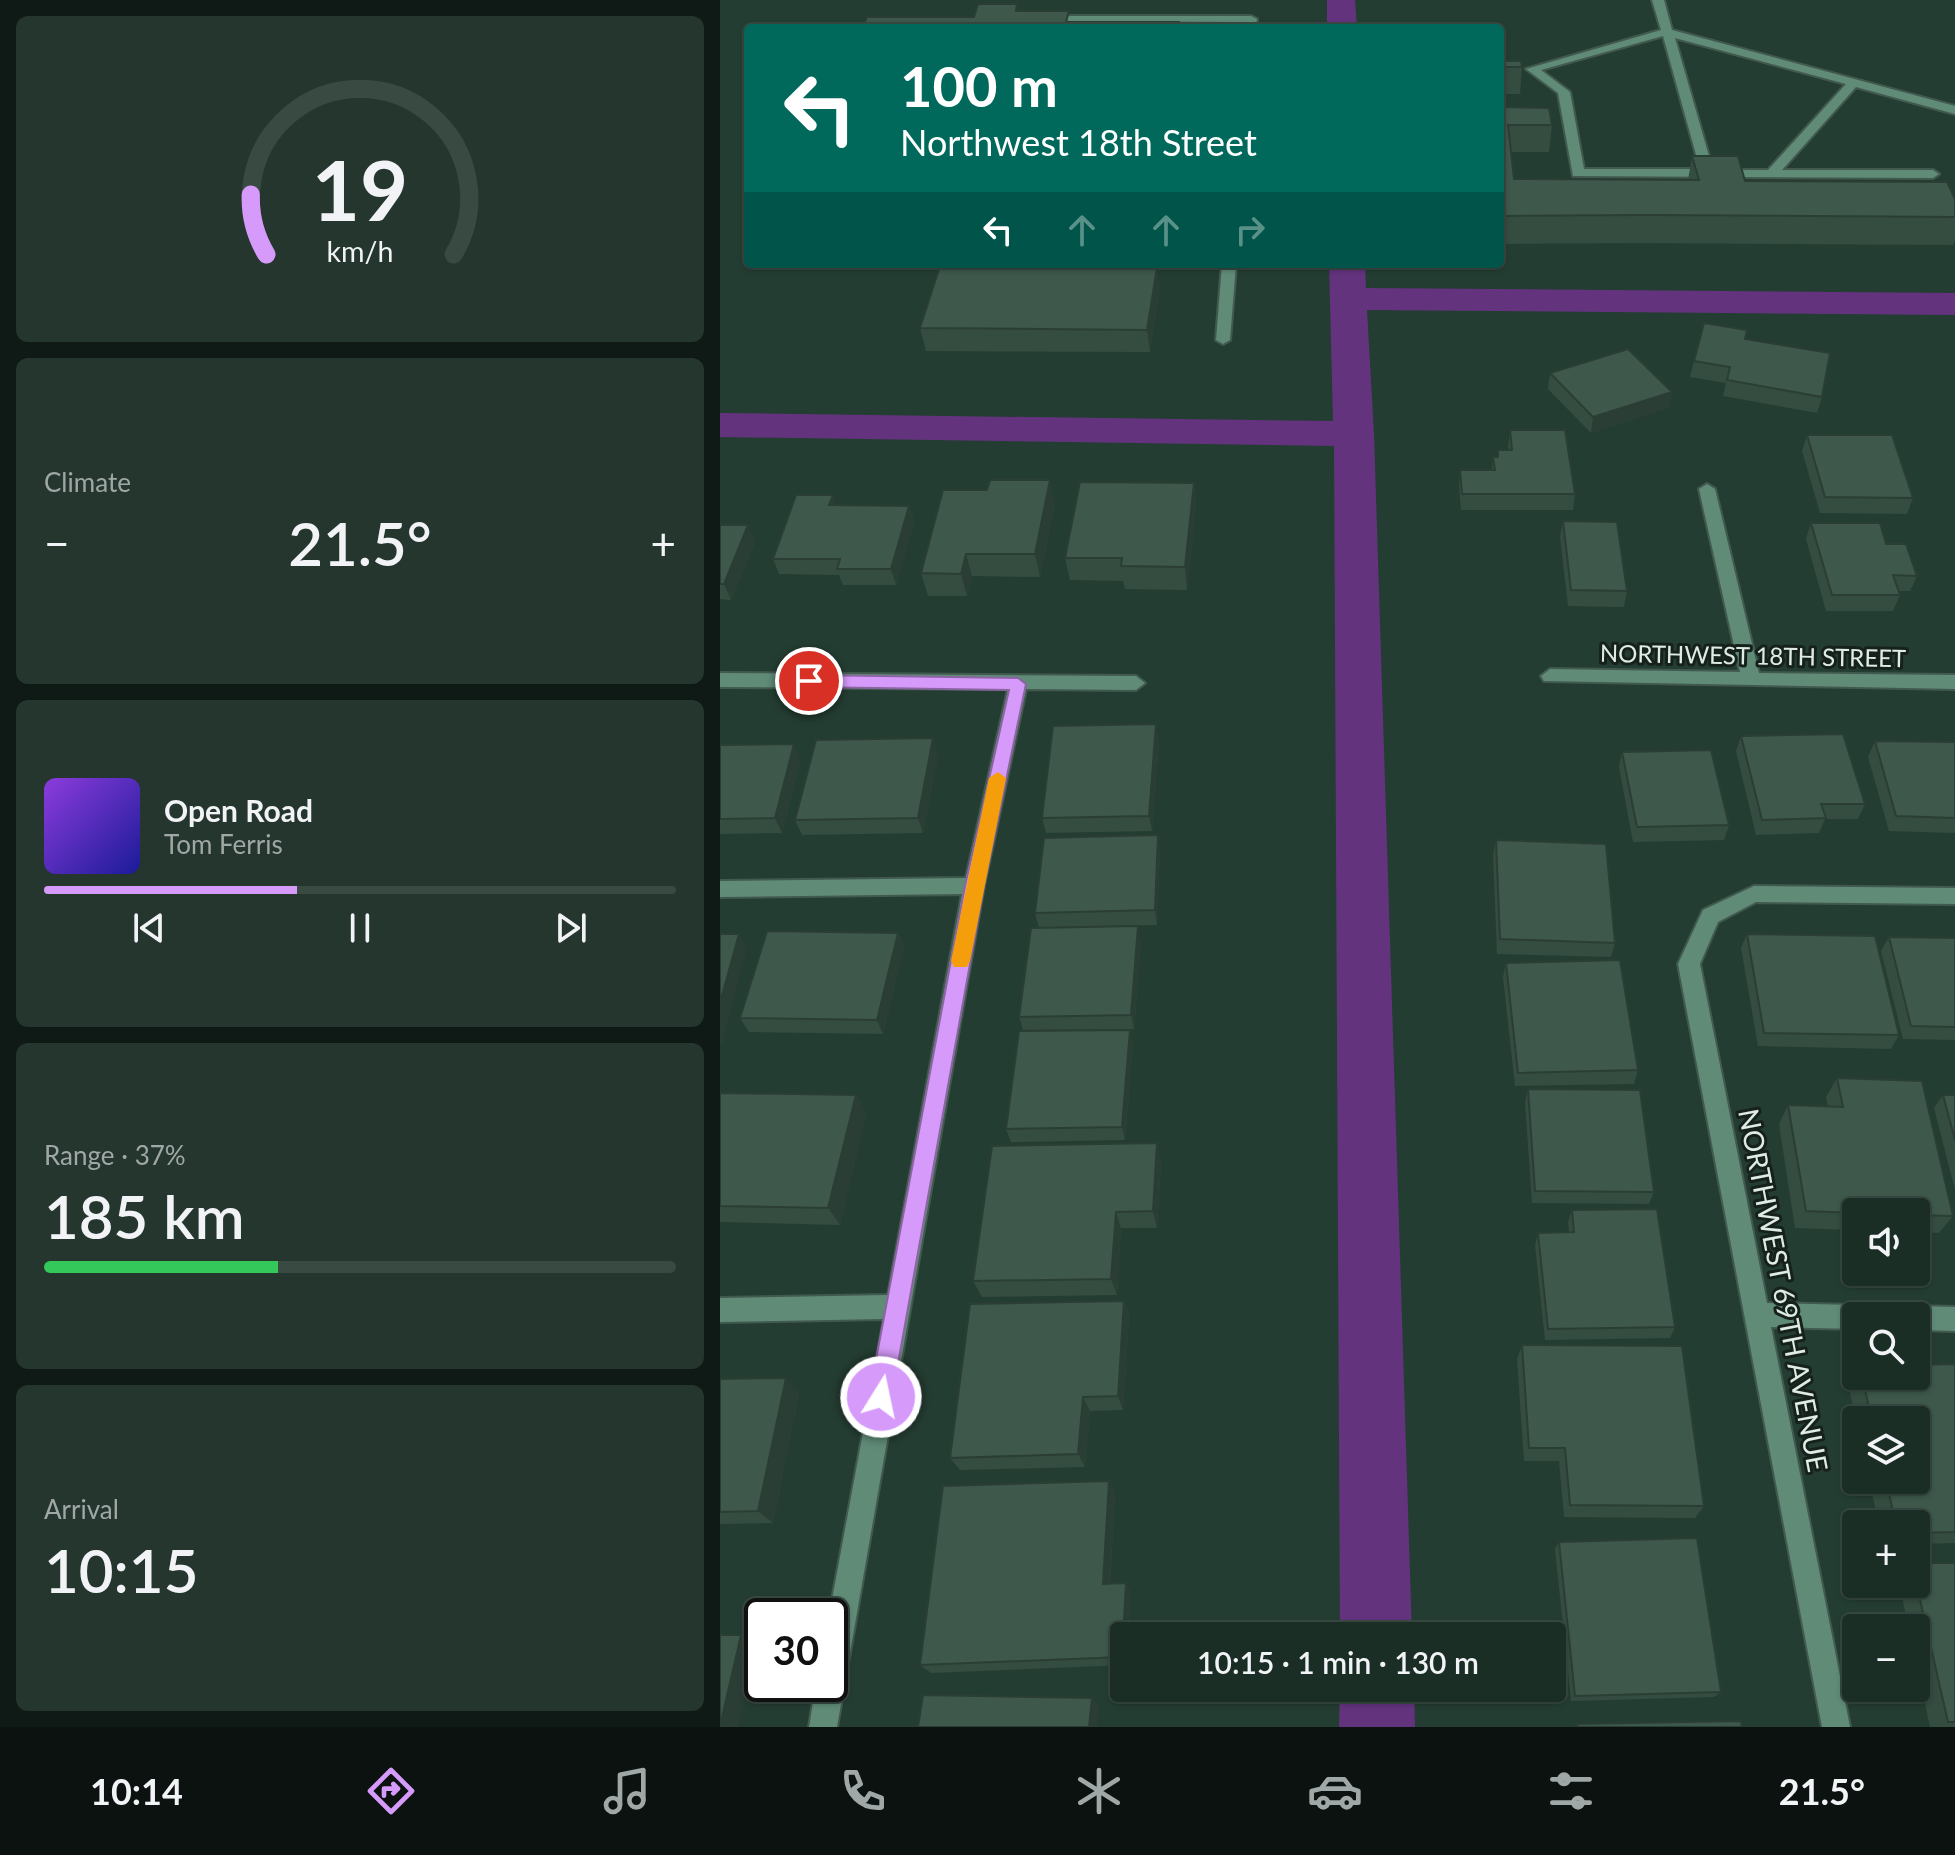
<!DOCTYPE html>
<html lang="en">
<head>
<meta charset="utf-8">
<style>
	:root { --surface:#1b2e26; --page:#24362e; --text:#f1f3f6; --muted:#a0a8a7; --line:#394a43; --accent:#d69bfa }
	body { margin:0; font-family:Lato,sans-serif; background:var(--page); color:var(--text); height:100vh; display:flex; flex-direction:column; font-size:30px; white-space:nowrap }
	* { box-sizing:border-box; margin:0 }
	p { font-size:26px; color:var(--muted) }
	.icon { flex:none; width:44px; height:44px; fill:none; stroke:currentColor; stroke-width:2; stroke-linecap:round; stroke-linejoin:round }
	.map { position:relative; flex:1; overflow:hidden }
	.panel { display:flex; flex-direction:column; gap:16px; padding:16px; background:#0f1915; width:720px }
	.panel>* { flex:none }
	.guide { position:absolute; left:24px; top:24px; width:760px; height:244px; border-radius:8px; box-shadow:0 2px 6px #0004,0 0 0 2px var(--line); background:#00695c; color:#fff; overflow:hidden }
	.tools { position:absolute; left:1122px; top:1198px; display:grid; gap:16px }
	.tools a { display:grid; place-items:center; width:88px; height:88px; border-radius:8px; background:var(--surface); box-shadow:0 2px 6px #0004,0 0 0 2px var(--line); font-size:40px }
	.speed { position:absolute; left:24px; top:1598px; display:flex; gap:16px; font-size:40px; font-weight:700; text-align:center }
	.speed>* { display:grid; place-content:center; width:104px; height:104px; border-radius:50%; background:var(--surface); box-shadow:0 2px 6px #0004,0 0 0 2px var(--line); line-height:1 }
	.speed .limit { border:4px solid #111; border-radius:12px; background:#fff; color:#111 }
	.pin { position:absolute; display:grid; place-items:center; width:68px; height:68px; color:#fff; margin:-34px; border:4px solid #fff; border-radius:50%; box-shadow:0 2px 8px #0007 }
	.me { position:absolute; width:88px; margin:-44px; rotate:10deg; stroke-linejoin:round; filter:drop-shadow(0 0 6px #0008) }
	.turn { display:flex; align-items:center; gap:28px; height:168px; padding:0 24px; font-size:36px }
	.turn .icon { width:104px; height:104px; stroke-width:2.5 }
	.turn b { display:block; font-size:56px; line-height:68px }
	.lanes { display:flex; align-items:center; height:76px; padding:0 24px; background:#0003; justify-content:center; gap:40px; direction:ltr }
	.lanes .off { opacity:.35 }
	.big { font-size:60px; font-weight:600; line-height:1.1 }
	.panel .card { flex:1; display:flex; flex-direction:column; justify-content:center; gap:12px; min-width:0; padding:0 28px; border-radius:12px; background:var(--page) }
	.panel .dial { align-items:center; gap:0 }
	.dial svg { height:208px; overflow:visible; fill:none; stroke:var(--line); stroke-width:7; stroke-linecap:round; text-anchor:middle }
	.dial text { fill:var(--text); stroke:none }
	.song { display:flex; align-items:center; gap:24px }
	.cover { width:96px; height:96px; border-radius:12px; background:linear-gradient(135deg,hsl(270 70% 55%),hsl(240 70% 35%)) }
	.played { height:8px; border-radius:4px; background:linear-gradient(90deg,var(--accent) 40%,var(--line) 40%) }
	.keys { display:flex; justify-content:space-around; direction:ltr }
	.heat { display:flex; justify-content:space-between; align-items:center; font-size:44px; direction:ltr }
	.charge { height:12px; border-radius:6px; background:linear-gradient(90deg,#34c759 37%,var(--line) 0) }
	.trip { position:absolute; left:390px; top:1622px; width:456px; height:80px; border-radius:8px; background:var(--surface); box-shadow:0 2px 6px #0004,0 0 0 2px var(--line); font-weight:600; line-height:80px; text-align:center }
	.menu { display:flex; height:128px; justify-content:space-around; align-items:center; background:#0b120f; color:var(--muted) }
	.menu .icon { width:56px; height:56px }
	.menu .current { color:var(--accent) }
	.menu b { font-size:36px; color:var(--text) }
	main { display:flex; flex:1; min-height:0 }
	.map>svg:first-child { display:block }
</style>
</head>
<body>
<main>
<section class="panel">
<div class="card dial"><svg viewBox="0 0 100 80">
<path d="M14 69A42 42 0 1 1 86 69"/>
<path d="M14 69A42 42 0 0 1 8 46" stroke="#d69bfa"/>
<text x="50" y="56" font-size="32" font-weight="700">19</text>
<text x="50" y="72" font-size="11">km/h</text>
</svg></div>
<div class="card"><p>Climate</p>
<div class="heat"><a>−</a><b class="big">21.5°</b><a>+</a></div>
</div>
<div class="card">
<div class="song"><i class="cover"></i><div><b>Open Road</b><p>Tom Ferris</p></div></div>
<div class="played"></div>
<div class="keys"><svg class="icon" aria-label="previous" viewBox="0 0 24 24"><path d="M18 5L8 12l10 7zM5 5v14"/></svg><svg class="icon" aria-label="pause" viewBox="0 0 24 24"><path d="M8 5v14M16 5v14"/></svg><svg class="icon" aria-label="next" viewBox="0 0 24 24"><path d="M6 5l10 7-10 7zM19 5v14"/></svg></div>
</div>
<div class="card"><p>Range · 37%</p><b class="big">185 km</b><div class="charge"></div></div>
<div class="card"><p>Arrival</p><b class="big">10:15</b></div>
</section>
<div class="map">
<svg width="1235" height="1727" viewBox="0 0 1235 1727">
	<rect width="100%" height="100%" fill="#243d32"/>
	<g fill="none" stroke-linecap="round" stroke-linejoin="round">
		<g fill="#63337e" fill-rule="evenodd">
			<path d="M607,0H635L637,28H607Z"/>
			<path d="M609,264H645L646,288L1235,293V315L647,310L654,434L692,1636H620L614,446L0,437V413L613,421Z"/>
			<path d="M620,1688H694L695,1727H619Z"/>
		</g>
		<g stroke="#42594f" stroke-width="4">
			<g id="minor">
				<path d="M932,0H944L952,30L1235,106V114L1136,87L1062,170H1213L1219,174L1213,178L853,176L838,93L806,69L941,30ZM943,36L980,169H864L850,92L821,70ZM955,38L1126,84L1048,170H993Z"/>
				<path d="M325,16H531L537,19L536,28H524L525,22L321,21L319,19Z"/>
				<path d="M502,264H516L510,340L503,344L496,340Z"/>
				<path d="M987,484L995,489L1039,673L1235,675V689L824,681L821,676L830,669L1020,672L979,489Z"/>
				<path d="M0,673L416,676L425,683L416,690L306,689L264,886L117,1727H89L96,1684H110L109,1616L164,1319L0,1322V1298L168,1295L242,894L0,897V881L246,878L288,689L0,687Z"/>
				<path d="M1034,886L1235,888V904L1036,902L998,922L980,964L1047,1303L1136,1305L1145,1308L1148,1316H1136V1329L1051,1327L1130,1727H1102L958,964L983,910Z"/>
				<path d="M1196,1306L1235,1307V1331L1196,1330V1316H1184L1187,1309Z"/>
			</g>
		</g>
		<use href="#minor" fill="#5f8b77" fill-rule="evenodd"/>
	</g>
	<g fill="#354c41">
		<path d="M780,61L802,67L800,94H782L783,107L832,125L829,152H791L794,179L968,180L972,156L1025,181L1235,199V241L1233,245L921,243L780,244Z"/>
		<path d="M437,268L439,291L430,352L206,351L200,328Z"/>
		<path d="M1025,339L1102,397L1097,413L1003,396L1006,383L970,377L974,361Z"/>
		<path d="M830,373L952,392L948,408L871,433L828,389Z"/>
		<path d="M790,430L855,494L853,510H741L739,486L740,470H772L773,457H777L778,450H788Z"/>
		<path d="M1087,435L1193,498L1187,514L1100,513L1082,451Z"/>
		<path d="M474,483L476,506L467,590L405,589L403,581L350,580L345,558Z"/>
		<path d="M113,495L116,505L189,506L194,522L176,585H123L119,575L59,574L53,559Z"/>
		<path d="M335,503L320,577L252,576L247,596H208L201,573Z"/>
		<path d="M843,521L907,591L904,607L848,606L840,537Z"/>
		<path d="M1091,523L1166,544L1197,576L1190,591H1178L1180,595L1173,611H1106L1086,539Z"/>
		<path d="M0,525L35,541L11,600L0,599Z"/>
		<path d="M1021,736L1145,804L1138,819H1105L1099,833L1036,835L1016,751Z"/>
		<path d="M439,740L432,831L326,833L322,818Z"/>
		<path d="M1155,741L1235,742V833L1169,831L1148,757Z"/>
		<path d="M0,745L81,759L62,833L0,834Z"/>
		<path d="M902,752L1009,825L1004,840L913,842L899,767Z"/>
		<path d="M218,754L203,833L82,835L75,820Z"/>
		<path d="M776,840L895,943L891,957L777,954L773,855Z"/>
		<path d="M440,849L437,925L333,927L421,941L414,1029L303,1030L299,1017L319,928L315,913Z"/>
		<path d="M178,933L184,947L163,1034L29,1032L20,1018Z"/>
		<path d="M1027,934L1179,1035L1171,1049L1038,1046L1021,948Z"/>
		<path d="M1169,937L1235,938V1040L1183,1039L1161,951Z"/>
		<path d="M786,963L918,1070L914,1084L795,1086L783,977Z"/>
		<path d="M413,1043L405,1140L291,1142L286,1129Z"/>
		<path d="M1117,1078L1233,1216L1219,1233L1196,1232V1212H1136V1230L1075,1228L1059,1124L1068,1105L1108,1107L1106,1097Z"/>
		<path d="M808,1089L934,1192L929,1204L812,1203L805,1102Z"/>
		<path d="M0,1093L136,1095L146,1114L120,1225L0,1222Z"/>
		<path d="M1223,1095H1235V1190L1214,1108Z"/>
		<path d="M441,1161L437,1228H401L397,1295L262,1297L253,1281Z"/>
		<path d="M852,1210L955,1327L950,1338L825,1340L815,1245L818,1233L849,1232L848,1222Z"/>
		<path d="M404,1301L409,1316L403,1410L370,1411L365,1467L240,1470L230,1458Z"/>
		<path d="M802,1345L984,1506L975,1518L844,1517L839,1461H804L797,1359Z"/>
		<path d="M1235,1364V1543L1196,1544V1524H1159L1149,1480H1196V1420H1136L1127,1379L1136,1369V1376H1196Z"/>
		<path d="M0,1379L79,1392L53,1523L0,1524Z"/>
		<path d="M395,1493L390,1584L411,1592L404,1636V1665L211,1673L200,1665Z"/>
		<path d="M839,1542L1001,1692L994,1697L851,1701L835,1549Z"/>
		<path d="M1235,1563V1727H1210L1196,1661V1628H1189L1179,1584H1196Z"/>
	</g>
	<g fill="#2b3e35">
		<path d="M437,268L439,291L430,352L427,330Z"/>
		<path d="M952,392L948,408L871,433L873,417Z"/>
		<path d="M330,480L335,503L320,577L315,554Z"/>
		<path d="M474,483L476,506L467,590L465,567Z"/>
		<path d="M113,495L118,511L109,505Z"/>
		<path d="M189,506L194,522L176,585L171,569Z"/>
		<path d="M28,525L35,541L11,600L4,584Z"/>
		<path d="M246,554L252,576L247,596L241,574Z"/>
		<path d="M436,724L439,740L432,831L429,816Z"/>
		<path d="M213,738L218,754L203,833L198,818Z"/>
		<path d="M74,744L81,759L62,833L55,818Z"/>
		<path d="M438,835L440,849L437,925L435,910Z"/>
		<path d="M418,926L421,941L414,1029L411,1015Z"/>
		<path d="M178,933L184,947L163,1034L157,1020Z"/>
		<path d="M19,934L27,948L2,1044L0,1042V1003Z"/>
		<path d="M410,1030L413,1043L405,1140L402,1127Z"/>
		<path d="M136,1095L146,1114L120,1225L108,1208Z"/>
		<path d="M437,1143L441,1161L437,1228L433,1211Z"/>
		<path d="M396,1212L401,1228L397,1295L391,1279Z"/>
		<path d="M404,1301L409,1316L403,1410L398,1396Z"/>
		<path d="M66,1378L79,1392L53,1523L38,1511Z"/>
		<path d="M363,1397L370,1411L365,1467L358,1454Z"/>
		<path d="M389,1481L395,1493L389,1594L383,1584Z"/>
		<path d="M406,1583L411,1592L409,1636H404V1660L402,1657Z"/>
		<path d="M21,1635L37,1644L18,1727H0Z"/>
		<path d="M372,1698L379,1705L377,1727H369Z"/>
	</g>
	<g fill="#3e584c" stroke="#2b3e35" stroke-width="2">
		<path d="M258,4H297L296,11H349L346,22H459L458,28H142L147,17H254Z"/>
		<path d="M780,61H801L802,67H780Z"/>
		<path d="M780,77L783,107L829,108L832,125H788L794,179L979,180L972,156H1018L1025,181L1227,182L1235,199V217L926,215L780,216Z"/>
		<path d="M220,266L437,268L427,330L200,328Z"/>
		<path d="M984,323L1027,330L1025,339L1110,353L1102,397L1007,380L1010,367L974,361Z"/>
		<path d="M908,349L952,392L873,417L830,373Z"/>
		<path d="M790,430H845L855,494H742L740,470H775L773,457H778V450H792Z"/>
		<path d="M1087,435H1172L1193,498L1105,497Z"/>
		<path d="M270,480H330L315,554H246L241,574L201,573L223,490H267Z"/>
		<path d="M360,482L474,483L465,567L401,566L402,558H345Z"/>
		<path d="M76,495H113L109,505L189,506L171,569H117L120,559H53Z"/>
		<path d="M843,521L897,522L907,591L851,590Z"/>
		<path d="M1091,523H1160L1166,544H1186L1197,576L1173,575L1180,595H1112Z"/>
		<path d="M0,525H28L4,584H0Z"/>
		<path d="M436,724L429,816L322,818L333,726Z"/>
		<path d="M1123,734L1145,804H1101L1106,818L1042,820L1021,736Z"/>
		<path d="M213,738L198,818L75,820L96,740Z"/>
		<path d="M1155,741L1235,742V818L1176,816Z"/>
		<path d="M74,744L55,818L0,819V745Z"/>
		<path d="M991,750L1009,825L917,827L902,752Z"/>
		<path d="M438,835L435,910L315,913L324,838Z"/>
		<path d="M776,840L886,844L895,943L780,939Z"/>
		<path d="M418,926L411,1015L299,1017L311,928Z"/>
		<path d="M47,931L178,933L157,1020L20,1018Z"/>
		<path d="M0,934H19L0,1003Z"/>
		<path d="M1027,934L1155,936L1179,1035L1044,1033Z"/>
		<path d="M1169,937L1235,938V1027L1191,1026Z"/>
		<path d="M900,960L918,1070L798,1073L786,963Z"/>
		<path d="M410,1030L402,1127L286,1129L299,1031Z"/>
		<path d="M1117,1078L1202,1081L1233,1216L1196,1215V1212L1136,1213L1086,1211L1068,1105L1123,1107Z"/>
		<path d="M808,1089L920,1090L934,1192L815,1191Z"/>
		<path d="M0,1093L136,1095L108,1208L0,1206Z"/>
		<path d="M1223,1095H1235V1140Z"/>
		<path d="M437,1143L433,1211L396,1212L391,1279L253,1281L272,1146Z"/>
		<path d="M937,1209L955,1327L828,1329L818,1233L854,1232L852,1210Z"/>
		<path d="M404,1301L398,1396L363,1397L358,1454L230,1458L250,1304Z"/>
		<path d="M802,1345L962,1346L984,1506L850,1505L845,1448H809Z"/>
		<path d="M1235,1364V1532L1196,1533V1524H1176L1166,1480H1196V1420H1152L1142,1376H1196V1365Z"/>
		<path d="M66,1378L38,1511L0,1512V1379Z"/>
		<path d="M389,1481L383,1584L406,1583L402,1657L200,1665L223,1486Z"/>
		<path d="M977,1538L1001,1692L855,1696L839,1542Z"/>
		<path d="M1196,1563H1235V1722H1228L1196,1582Z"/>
		<path d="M0,1635H21L0,1726Z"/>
		<path d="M203,1695L372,1698L369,1727H198Z"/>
		<path d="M1021,1721L1022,1727H858L857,1724Z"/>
	</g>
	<path fill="#d69bfa" stroke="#8b65a2" stroke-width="2" d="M89,675L298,678L306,684L264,886L172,1397L169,1405L161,1409L152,1405L149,1397L245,886L289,690L89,687L81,681Z"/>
	<path fill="#f59e0b" d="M278,772L286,778L250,961L247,967H234L231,961L269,778Z"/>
	<g text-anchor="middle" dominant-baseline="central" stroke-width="6" stroke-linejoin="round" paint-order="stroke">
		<g font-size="24" fill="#deece5" stroke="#16211c">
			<text transform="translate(1033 655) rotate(1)">NORTHWEST 18TH STREET</text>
		</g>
		<g font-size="28" fill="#deece5" stroke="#16211c">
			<text transform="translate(1064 1290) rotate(79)">NORTHWEST 69TH AVENUE</text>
		</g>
	</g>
</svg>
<div class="tools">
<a><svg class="icon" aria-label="sound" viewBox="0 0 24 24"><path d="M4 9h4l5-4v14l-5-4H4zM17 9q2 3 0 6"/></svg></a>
<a><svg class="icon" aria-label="search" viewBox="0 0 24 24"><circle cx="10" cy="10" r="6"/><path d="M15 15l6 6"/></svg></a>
<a><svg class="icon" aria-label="layers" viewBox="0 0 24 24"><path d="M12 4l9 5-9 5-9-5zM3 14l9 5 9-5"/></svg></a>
<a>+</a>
<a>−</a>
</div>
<div class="speed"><div class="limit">30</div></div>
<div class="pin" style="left:89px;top:681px;background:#d93025"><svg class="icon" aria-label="arrive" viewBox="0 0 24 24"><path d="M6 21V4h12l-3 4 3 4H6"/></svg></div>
<svg class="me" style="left:161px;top:1397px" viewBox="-20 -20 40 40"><circle r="17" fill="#d69bfa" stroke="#fff" stroke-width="3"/><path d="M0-11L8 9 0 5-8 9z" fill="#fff"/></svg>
<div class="trip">10:15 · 1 min · 130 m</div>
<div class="guide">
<div class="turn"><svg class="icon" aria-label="left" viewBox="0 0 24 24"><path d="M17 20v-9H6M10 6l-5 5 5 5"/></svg><div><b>100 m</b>Northwest 18th Street</div></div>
<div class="lanes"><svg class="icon" aria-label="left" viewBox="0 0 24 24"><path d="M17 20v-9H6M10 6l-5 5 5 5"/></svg><svg class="icon off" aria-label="ahead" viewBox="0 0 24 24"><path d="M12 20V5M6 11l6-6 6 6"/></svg><svg class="icon off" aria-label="ahead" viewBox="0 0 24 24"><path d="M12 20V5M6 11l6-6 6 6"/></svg><svg class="icon off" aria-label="right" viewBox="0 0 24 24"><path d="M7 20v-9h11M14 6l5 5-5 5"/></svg></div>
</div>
</div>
</main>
<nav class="menu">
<b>10:14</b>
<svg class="icon current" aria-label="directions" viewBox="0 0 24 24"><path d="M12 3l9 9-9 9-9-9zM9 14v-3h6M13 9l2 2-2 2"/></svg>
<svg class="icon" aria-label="music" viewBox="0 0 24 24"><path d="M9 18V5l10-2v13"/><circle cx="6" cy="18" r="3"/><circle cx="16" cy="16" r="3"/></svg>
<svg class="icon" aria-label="phone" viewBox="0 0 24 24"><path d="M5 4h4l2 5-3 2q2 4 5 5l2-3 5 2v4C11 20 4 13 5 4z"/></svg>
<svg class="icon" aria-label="climate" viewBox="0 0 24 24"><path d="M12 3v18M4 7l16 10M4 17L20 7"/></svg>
<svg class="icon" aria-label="car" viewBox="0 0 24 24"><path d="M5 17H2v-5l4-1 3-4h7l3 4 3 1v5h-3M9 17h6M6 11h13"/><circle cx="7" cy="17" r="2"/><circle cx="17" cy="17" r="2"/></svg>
<svg class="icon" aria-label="filters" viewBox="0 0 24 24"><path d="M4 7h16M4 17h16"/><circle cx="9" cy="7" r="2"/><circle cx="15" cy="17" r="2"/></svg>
<b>21.5°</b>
</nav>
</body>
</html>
